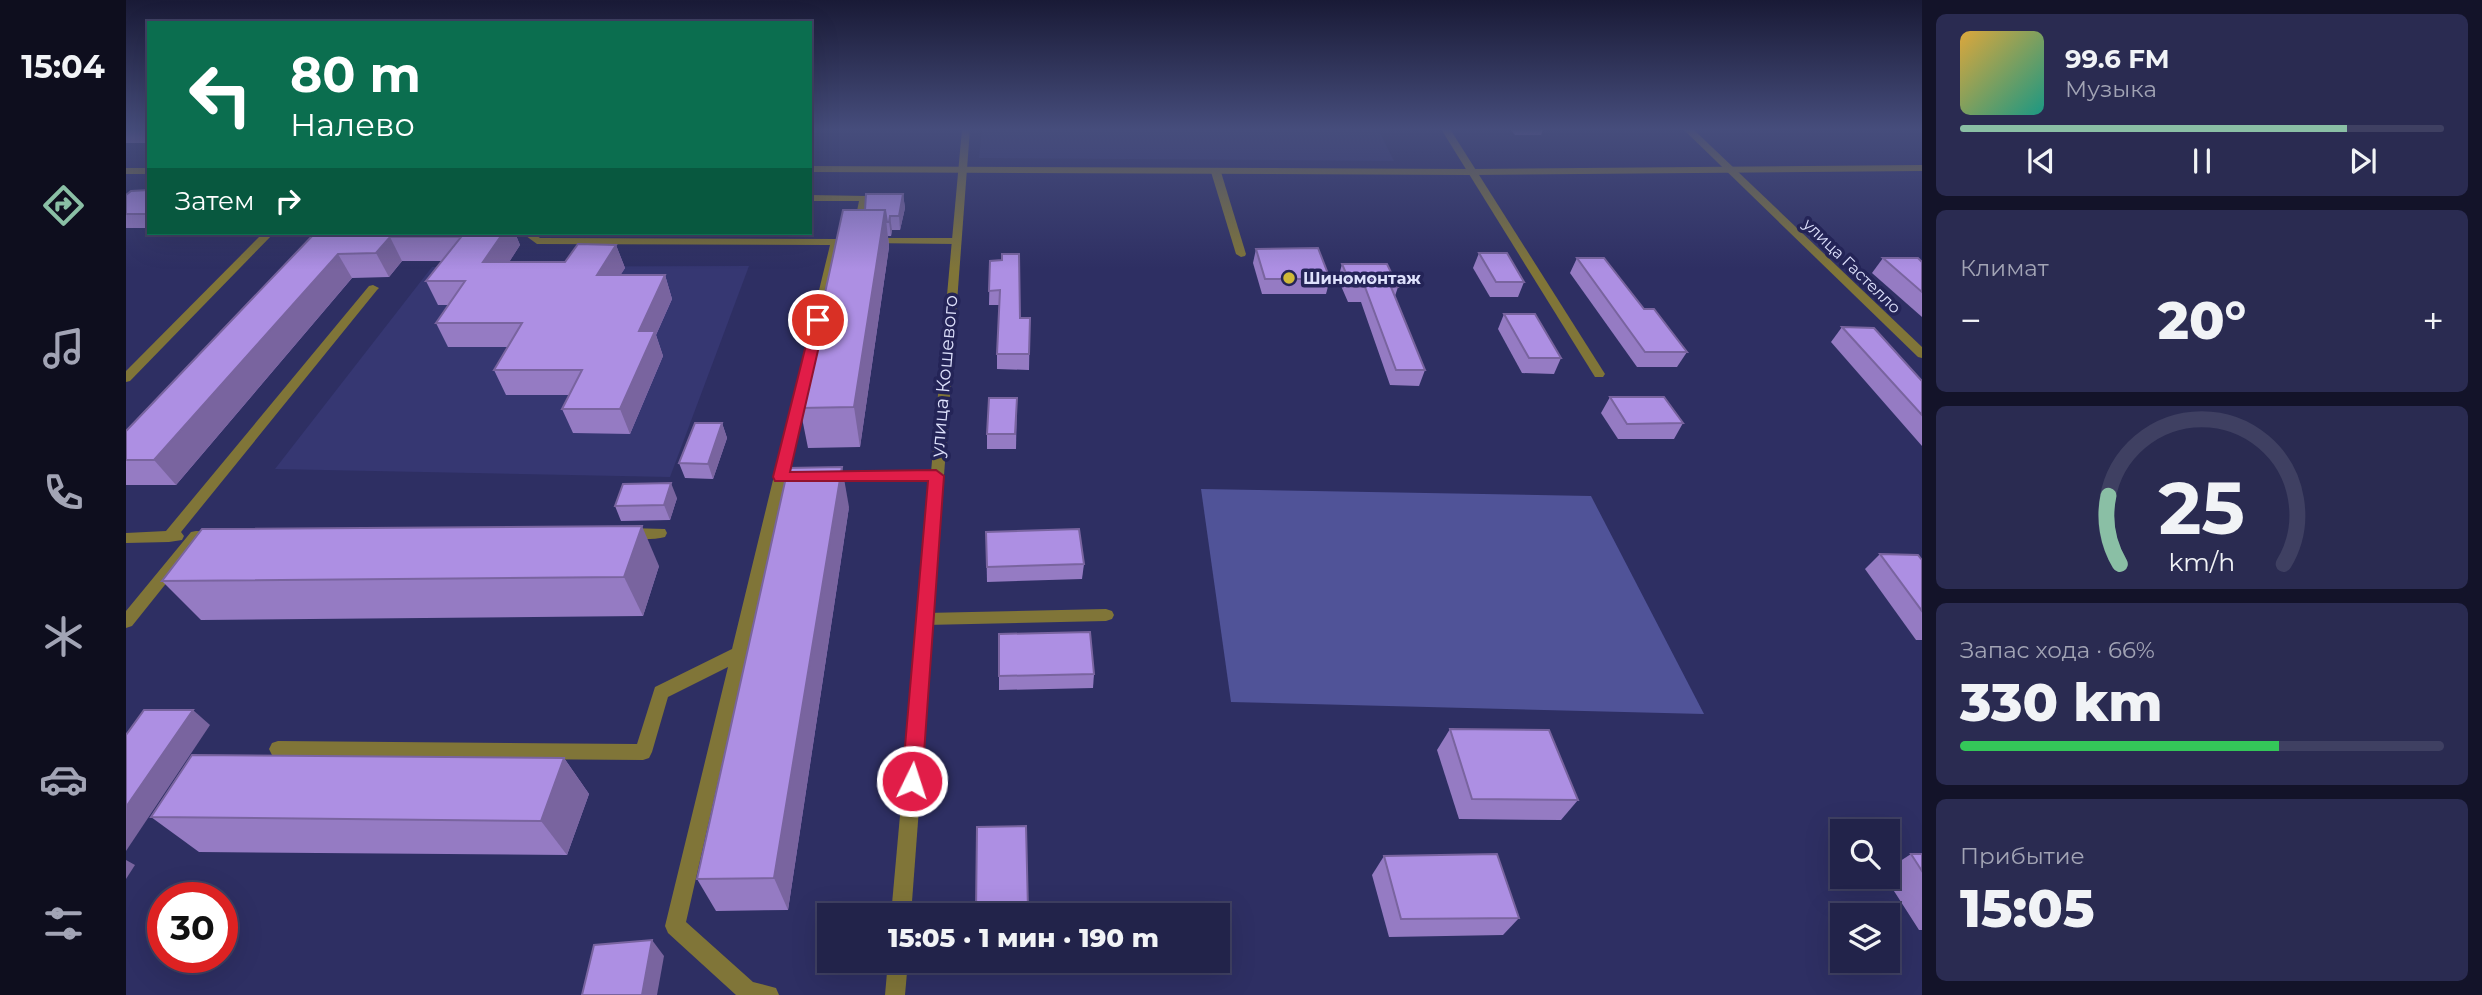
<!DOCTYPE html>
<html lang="ru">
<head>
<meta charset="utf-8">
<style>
	:root { --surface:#22234a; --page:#2a2b51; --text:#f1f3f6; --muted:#a2a4b5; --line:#3f4062; --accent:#8abfa5 }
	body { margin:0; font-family:Montserrat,sans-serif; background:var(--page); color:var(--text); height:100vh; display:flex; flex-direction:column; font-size:26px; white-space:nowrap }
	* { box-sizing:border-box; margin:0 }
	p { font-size:23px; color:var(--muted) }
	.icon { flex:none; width:38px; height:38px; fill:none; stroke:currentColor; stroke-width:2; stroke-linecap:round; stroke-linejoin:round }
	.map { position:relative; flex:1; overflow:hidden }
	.details { display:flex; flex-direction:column; gap:14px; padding:14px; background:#131329; width:560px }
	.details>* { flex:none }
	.hud { position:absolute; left:21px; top:21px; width:665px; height:214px; border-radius:0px; box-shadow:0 7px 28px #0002,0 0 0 2px var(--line); background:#0b6e4f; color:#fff; overflow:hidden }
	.buttons { position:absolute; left:1704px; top:819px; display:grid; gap:14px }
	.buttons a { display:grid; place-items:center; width:70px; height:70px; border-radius:0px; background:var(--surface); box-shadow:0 7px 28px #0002,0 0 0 2px var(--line); font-size:35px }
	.speed { position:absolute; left:21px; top:882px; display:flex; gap:14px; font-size:35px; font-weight:700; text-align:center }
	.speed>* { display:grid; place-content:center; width:91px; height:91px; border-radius:50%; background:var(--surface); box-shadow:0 7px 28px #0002,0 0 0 2px var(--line); line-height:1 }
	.speed .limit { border:10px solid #d22; background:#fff; color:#111 }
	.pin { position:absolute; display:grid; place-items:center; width:60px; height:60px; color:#fff; margin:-30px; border:4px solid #fff; border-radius:50%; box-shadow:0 2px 7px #0007 }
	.me { position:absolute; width:77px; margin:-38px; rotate:4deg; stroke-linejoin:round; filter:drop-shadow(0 0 5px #0008) }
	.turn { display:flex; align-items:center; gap:24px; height:147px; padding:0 28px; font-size:32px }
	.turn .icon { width:91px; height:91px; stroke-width:2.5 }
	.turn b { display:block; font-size:49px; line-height:60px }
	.then { display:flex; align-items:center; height:66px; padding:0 28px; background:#0003; gap:14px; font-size:26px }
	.big { font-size:52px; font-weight:800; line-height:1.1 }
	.details .card { flex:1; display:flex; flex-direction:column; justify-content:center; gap:10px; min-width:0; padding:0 24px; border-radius:10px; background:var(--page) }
	.details .dial { align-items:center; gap:0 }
	.dial svg { height:182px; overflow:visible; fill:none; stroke:var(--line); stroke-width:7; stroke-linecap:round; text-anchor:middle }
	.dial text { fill:var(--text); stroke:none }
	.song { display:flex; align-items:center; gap:21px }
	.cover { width:84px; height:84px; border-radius:10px; background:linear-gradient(135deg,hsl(40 70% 55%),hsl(170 70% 35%)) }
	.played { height:7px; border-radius:4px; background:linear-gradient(90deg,var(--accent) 80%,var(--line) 80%) }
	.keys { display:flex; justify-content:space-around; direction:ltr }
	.heat { display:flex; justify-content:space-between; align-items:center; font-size:38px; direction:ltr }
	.charge { height:10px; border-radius:5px; background:linear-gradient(90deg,#34c759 66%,var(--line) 0) }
	.trip { position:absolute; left:691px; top:903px; width:413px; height:70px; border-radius:0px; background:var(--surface); box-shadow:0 7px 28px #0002,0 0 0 2px var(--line); font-weight:800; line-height:70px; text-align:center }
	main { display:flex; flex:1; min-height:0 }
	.tabs { display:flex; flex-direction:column; width:126px; justify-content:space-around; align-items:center; background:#0e0e1e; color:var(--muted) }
	.tabs .icon { width:49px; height:49px }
	.tabs .selected { color:var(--accent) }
	.tabs b { font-size:32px; color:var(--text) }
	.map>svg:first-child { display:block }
</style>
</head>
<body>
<main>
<nav class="tabs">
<b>15:04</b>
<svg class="icon selected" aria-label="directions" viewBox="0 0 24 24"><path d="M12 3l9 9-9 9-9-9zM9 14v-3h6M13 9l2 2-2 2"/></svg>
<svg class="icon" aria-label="music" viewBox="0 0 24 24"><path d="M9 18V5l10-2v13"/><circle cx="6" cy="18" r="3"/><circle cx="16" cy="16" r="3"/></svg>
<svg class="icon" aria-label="phone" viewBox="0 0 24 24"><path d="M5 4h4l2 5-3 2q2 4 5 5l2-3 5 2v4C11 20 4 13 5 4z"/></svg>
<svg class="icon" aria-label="climate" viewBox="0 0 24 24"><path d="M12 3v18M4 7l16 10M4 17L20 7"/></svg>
<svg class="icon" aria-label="car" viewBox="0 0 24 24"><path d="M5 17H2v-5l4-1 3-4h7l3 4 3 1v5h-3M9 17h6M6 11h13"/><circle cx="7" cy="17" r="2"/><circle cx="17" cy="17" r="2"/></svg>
<svg class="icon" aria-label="filters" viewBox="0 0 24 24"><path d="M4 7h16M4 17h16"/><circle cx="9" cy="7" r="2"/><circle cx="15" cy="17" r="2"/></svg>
</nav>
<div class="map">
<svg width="1796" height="995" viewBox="0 0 1796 995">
	<rect width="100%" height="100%" fill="#2e2f63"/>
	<g fill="#363772">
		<path d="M856,129H1252L1268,161L853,158Z"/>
		<path d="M623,266L544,477L149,469L306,267Z"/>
	</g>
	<path fill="#505398" d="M1075,489L1465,496L1578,714L1105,702Z"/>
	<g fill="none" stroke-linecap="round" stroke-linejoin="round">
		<g fill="#807538" fill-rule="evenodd">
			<path d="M1315,129H1324L1479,374L1477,377H1469Z"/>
			<path d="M1090,169L1095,172L1120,254L1119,256L1115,257L1110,254L1085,172Z"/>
			<path d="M684,195L741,196L738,226L733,229L728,226L733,201H684Z"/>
			<path d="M396,233H407L414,238L710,239L715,242L560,922L627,982L650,988L653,995H610L542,933L539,926L602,667L542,697L526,752L523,758L517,760L152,757L146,755L143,749L146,743L152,741L511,744L529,687L606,649L704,245L411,244Z"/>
			<path d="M743,238H829L834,241L829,244L739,243V239Z"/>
			<path d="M247,285L253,288L251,290L55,532L58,536L56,540L43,542L0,543V533L40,531L243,286Z"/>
			<path d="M810,471L817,476L810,481L698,482L691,477L698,472Z"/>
			<path d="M503,528L539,529L541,533L539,537C527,540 510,540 498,537L496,533L498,529Z"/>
			<path d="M70,531L95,532L97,536L95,540L74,541L6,626L0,628V611L65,532Z"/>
			<path d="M980,609L986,611L988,615L986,619L980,621L799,625L793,623L791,619L793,615L799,613Z"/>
		</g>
		<g fill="#807538" fill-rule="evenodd">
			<path d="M836,129H844L785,915H765Z"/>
			<path d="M1557,129H1567L1796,347V358L1792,357Z"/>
			<path d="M762,961H782L779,995H759Z"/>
		</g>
		<g fill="#807538" fill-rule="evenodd">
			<path d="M1796,165V171L1345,175L684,172V166L1345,169Z"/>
			<rect x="0" y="168" width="23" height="6"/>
			<path d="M137,233H148L4,381L0,382V371Z"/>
		</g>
	</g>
	<g fill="#957bc3">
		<rect x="0" y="129" width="23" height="14"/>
		<path d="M1384,129H1417L1415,135H1389Z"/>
		<path d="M23,190V228H0V195Z"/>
		<path d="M777,194L779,208L774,230H766L765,236H762L763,247L734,447L682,448L674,408L739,210Z"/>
		<path d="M189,233H389L394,245L383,262H439L490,245L499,268L494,275H539L546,299L530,335L537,356L504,434L447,433L436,409L443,395H380L368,370L382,347H322L310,323L322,305H312L300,281L316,261H276L263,277L226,278L50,485H0V431Z"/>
		<path d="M1130,249L1204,279L1200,294H1136L1127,263Z"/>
		<path d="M1353,253L1398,282L1392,297H1364L1347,268Z"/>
		<path d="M1451,258L1561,352L1551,367H1511L1444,273Z"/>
		<path d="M1757,258L1796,262V317L1746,273Z"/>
		<path d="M864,261L894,318H904L903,370L871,369V354L873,305H863Z"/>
		<path d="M1216,264L1272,287L1269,296L1299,370L1293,386L1264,385L1235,302H1222L1212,279Z"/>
		<path d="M1378,314L1435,358L1428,374L1396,373L1372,329Z"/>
		<path d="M1716,327L1796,381V446L1705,342Z"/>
		<path d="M1484,397L1557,423L1548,439H1492L1475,413Z"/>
		<path d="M891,398L890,449H861V434Z"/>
		<path d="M596,423L601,438L587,479L559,478L553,463Z"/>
		<path d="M551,498L544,520L495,521L489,506Z"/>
		<path d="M723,507L662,910L590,911L571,879Z"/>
		<path d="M860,532L958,564L956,579L861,582Z"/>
		<path d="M1754,554L1796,560V640H1790L1739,569Z"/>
		<path d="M533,566L517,616L75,620L36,581Z"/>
		<path d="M873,634L968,674L967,688L873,690Z"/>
		<path d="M1324,729L1452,800L1435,820L1333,819L1311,750Z"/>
		<path d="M438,758L463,794L441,855L73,852L25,817Z"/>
		<path d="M900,826L902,915H850V911Z"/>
		<path d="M1785,854H1796V930H1793L1759,877H1762V869Z"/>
		<path d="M1258,856L1393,918L1377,935L1263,937L1246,875Z"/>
	</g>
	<g fill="#79649f">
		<path d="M777,194L779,208L774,230L773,216Z"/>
		<path d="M759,210L763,247L734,447L728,407Z"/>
		<path d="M764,216L766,230L765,236L763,222Z"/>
		<path d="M377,233H389L394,245L368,286L357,262Z"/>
		<path d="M264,237L276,261L263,277L250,253Z"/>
		<path d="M490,245L499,268L480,299L471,275Z"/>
		<path d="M212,254L226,278L50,485L28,460Z"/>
		<path d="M539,275L546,299L530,335L537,356L504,434L494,409L513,331Z"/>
		<path d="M596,423L601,438L587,479L582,464Z"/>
		<path d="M716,467L723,507L662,910L648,878Z"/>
		<path d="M545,483L551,498L544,520L538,505Z"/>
		<path d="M516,526L533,566L517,616L498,577Z"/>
		<path d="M67,710L84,725L0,851V807Z"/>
		<path d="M438,758L463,794L441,855L415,821Z"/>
		<path d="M0,860L9,865L0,879Z"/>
		<path d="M526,940L538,956L531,995H516Z"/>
	</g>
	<g fill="#ad8fe3" stroke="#79649f" stroke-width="2">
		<path d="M23,190V214H0V195L5,191Z"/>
		<path d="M740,194H777L773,216H764L763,222H761L759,210H739Z"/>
		<path d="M717,210H759L728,407L674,408Z"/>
		<path d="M189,233H377L357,262H439L452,244L490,245L471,275H539L513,331H529L494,409H436L456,370H368L396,323H310L339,281H300L335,237H264L250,253L212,254L28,460H0V431Z"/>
		<path d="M1192,248L1204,279H1139L1130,249Z"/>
		<path d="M1353,253H1381L1398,282H1370Z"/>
		<path d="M876,254H893L894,318H904L903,354H871L874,290L863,291L864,261L876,260Z"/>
		<path d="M1451,258H1478L1518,309H1528L1561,352H1519Z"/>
		<path d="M1757,258H1792L1796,262V292Z"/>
		<path d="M1216,264H1261L1272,287H1265L1299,370H1270L1239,287H1226Z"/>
		<path d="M1378,314H1409L1435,358H1403Z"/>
		<path d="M1716,327L1748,328L1796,381V415Z"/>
		<path d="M1484,397H1538L1557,423L1501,424Z"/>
		<path d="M863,398H891L889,434H861Z"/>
		<path d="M569,423H596L582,464L553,463Z"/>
		<path d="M716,467L648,878L571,879L662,468Z"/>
		<path d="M545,483L538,505L489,506L497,484Z"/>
		<path d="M516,526L498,577L36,581L76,529Z"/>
		<path d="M953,529L958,564L861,567L860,532Z"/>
		<path d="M1754,554L1792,555L1796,560V611Z"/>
		<path d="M964,632L968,674L873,676V634Z"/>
		<path d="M18,710H67L0,807V735Z"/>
		<path d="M1324,729L1423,730L1452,800L1346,799Z"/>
		<path d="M66,755L438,758L415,821L25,817Z"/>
		<path d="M900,826L902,910L850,911L851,827Z"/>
		<path d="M1371,854L1393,918L1275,919L1258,856Z"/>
		<path d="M1785,854H1796V871Z"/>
		<path d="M526,940L516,995H456L468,945Z"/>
	</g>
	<linearGradient id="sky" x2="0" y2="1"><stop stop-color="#191a36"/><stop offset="0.48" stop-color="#464d7c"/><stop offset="1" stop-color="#464d7c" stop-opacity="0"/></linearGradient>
	<rect width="1796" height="269" fill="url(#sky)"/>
	<path fill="#e11d48" stroke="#92132f" stroke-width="2" d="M687,317L699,320L664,472L810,470L818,476L796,781L793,787L786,790L779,787L776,781L802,481H649L647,477Z"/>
	<circle fill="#ceb838" stroke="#242457" stroke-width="2.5" cx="1163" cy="278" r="7"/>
	<g text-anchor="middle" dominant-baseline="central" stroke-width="7" stroke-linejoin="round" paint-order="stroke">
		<g font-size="16" fill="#dee1fc" stroke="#242457">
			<text transform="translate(1726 266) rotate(44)">улица Гастелло</text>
		</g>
		<g font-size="16" font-weight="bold" fill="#dee1fc" stroke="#242457" text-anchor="start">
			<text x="1177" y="278">Шиномонтаж</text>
		</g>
		<g font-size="19" fill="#dee1fc" stroke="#242457">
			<text transform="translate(818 376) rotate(-85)">улица Кошевого</text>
		</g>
	</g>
</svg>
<div class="buttons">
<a><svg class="icon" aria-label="search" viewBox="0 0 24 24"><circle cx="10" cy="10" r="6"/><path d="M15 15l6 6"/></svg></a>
<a><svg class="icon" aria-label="layers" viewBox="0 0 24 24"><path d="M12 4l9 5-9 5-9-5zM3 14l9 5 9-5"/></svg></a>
</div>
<div class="speed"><div class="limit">30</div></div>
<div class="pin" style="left:692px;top:320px;background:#d93025"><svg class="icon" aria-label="arrive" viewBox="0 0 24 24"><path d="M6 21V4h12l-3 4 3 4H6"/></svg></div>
<svg class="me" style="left:786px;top:781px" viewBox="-20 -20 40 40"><circle r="17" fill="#e11d48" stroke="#fff" stroke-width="3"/><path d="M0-11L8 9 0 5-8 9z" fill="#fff"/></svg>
<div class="trip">15:05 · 1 мин · 190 m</div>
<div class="hud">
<div class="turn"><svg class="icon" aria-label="left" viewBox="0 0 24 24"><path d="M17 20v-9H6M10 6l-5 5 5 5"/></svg><div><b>80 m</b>Налево</div></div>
<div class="then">Затем<svg class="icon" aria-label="right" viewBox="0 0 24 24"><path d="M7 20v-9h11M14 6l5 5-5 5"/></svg></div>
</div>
</div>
<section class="details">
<div class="card">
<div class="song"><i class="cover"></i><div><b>99.6 FM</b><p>Музыка</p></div></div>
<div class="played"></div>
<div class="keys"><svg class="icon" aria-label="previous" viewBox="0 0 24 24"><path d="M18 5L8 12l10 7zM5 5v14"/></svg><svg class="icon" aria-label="pause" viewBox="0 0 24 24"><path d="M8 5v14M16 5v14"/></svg><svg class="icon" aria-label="next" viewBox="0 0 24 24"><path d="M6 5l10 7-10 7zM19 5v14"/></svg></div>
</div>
<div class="card"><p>Климат</p>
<div class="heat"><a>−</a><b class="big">20°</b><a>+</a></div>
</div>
<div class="card dial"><svg viewBox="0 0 100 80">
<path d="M14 69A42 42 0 1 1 86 69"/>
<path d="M14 69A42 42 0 0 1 9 39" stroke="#8abfa5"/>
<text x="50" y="56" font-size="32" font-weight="700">25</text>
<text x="50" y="72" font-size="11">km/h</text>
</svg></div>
<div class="card"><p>Запас хода · 66%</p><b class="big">330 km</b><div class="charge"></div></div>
<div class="card"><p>Прибытие</p><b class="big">15:05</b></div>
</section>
</main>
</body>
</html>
